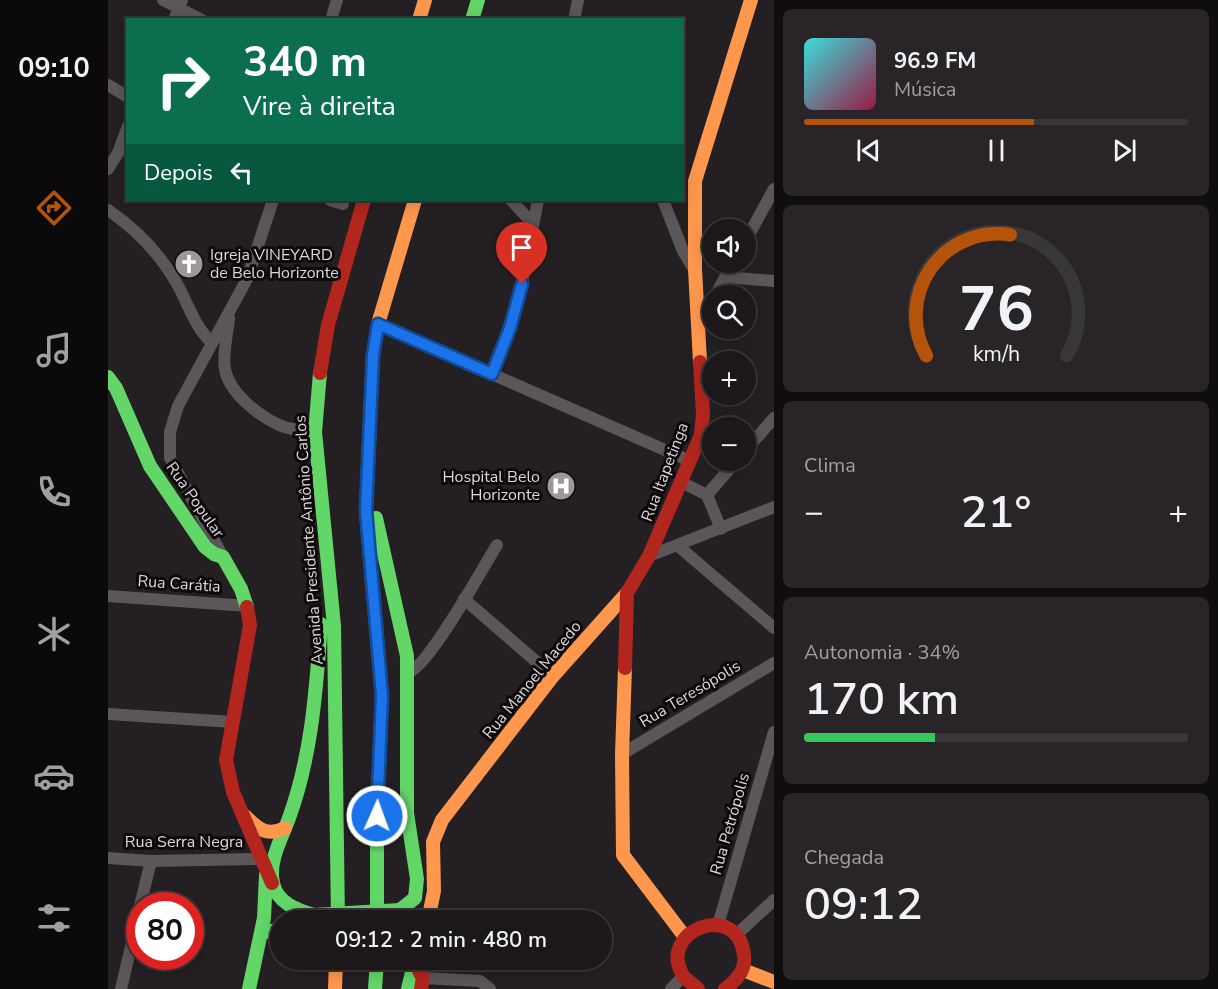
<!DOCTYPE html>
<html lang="pt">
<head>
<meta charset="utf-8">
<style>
	:root { --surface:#1b171a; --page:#282427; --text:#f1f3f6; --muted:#a09fa2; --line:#393639; --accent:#b45309 }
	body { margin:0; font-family:"Nunito Sans",sans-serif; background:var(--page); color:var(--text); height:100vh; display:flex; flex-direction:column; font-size:22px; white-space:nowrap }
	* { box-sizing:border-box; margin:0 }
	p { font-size:20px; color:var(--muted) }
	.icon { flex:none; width:33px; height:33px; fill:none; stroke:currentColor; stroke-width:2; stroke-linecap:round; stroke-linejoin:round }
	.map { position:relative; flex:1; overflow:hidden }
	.drawer { display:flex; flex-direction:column; gap:9px; padding:9px; background:#0f0d0e; width:444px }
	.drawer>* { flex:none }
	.guide { position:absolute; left:18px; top:18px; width:558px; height:183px; border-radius:0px; box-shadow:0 3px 15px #0003,0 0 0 2px var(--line); background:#0b6e4f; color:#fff; overflow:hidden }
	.controls { position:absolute; left:594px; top:219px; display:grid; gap:12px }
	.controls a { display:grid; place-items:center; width:54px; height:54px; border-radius:50%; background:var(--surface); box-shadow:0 3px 15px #0003,0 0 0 2px var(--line); font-size:30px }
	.speed { position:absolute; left:18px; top:892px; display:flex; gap:12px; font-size:30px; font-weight:700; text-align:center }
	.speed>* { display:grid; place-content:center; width:78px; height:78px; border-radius:50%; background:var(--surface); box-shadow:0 3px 15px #0003,0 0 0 2px var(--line); line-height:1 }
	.speed .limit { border:9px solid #d22; background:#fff; color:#111 }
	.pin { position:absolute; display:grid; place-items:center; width:51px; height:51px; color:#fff; margin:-62px -26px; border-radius:50% 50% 50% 0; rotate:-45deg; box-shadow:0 0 6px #0007 }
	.pin .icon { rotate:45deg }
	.me { position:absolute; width:66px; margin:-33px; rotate:2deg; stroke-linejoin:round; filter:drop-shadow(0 0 4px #0008) }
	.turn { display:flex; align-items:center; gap:21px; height:126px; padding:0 18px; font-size:27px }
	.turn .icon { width:78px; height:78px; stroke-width:2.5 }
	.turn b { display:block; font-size:42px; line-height:51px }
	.then { display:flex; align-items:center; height:57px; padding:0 18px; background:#0003; gap:12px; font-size:22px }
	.big { font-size:45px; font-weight:600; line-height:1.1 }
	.drawer .tile { flex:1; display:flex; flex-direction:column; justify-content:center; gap:9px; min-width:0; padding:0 21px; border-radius:9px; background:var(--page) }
	.drawer .dial { align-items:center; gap:0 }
	.dial svg { height:156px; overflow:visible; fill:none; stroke:var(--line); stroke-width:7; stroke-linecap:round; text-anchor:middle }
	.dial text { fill:var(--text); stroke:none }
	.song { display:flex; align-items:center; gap:18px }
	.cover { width:72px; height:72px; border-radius:9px; background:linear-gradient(135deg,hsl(180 70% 55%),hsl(340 70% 35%)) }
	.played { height:6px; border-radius:3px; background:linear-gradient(90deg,var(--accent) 60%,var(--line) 60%) }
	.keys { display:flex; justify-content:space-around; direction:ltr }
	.heat { display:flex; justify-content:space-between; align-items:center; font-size:33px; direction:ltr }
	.charge { height:9px; border-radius:4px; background:linear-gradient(90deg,#34c759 34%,var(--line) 0) }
	.trip { position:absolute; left:162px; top:910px; width:342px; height:60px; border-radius:30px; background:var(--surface); box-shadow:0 3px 15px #0003,0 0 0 2px var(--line); font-weight:600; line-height:60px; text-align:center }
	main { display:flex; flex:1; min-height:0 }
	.dock { display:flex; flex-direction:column; width:108px; justify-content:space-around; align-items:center; background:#0b090a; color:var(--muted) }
	.dock .icon { width:42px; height:42px }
	.dock .active { color:var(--accent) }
	.dock b { font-size:27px; color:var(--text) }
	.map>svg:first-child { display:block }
</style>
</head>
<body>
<main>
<nav class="dock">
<b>09:10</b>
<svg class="icon active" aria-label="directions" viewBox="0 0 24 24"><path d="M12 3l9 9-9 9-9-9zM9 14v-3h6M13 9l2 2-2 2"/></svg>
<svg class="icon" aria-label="music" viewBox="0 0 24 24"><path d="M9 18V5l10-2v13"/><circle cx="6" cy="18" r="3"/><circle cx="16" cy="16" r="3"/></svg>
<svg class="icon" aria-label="phone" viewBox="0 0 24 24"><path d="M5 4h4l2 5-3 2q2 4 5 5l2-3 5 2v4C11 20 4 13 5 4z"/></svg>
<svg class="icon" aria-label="climate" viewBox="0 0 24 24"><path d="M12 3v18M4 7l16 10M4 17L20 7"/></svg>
<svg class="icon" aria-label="car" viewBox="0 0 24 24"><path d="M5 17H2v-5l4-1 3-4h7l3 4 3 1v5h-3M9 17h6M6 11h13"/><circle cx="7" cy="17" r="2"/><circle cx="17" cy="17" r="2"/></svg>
<svg class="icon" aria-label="filters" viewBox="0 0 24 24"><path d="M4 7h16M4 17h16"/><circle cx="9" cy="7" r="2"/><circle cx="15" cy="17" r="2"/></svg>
</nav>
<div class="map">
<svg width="666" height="989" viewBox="0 0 666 989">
	<rect width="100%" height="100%" fill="#241f22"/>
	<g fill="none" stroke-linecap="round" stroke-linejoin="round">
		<g stroke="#5b5759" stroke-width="12">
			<path d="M55,0L94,20"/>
			<path d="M66,20L74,0"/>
			<path d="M223,20L229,0"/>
			<path d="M466,20L470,0"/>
			<path d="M0,85L20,97"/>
			<path d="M0,169L10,153L20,126"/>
			<path d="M222,200L235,204"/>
			<path d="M403,200L425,224"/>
			<path d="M555,200L575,251L586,269"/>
			<path d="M0,210C28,229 51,253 68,282C80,303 86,326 104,343"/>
			<path d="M638,240L666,189"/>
			<path d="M617,277L666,281"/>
			<path d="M607,296L625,262"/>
			<path d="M121,318C120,332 114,355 117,369C121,393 150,415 171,425C182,430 195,431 207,432"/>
			<path d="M270,324L582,461"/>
			<path d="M591,325L604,300"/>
			<path d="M384,373L402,328L412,293L430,200"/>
			<path d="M638,450L666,418"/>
			<path d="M573,482L599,495L613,529"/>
			<path d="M599,495L629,460"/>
			<path d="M570,546L666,628"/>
			<path d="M541,556L666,507"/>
			<path d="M115,557L62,458V432L70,406L139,279L165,200"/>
			<path d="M0,596L140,606"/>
			<path d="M356,599L445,676"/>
			<path d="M299,673C320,669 375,567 389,545"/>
			<path d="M0,714L125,722"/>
			<path d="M514,754L666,663"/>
			<path d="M0,858L43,861L152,859"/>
			<path d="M32,906L43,861"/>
			<path d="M610,925L666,732"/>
			<path d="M628,935L666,900"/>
			<path d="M315,978L372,981L382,989"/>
			<path d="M13,989L32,909"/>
			<path d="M563,989L575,976"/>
		</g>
		<g stroke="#63d668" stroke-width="14">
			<path d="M364,20L370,0"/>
			<path d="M212,373L207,432L226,626L230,921"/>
			<path d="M0,377L8,388L42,466L97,547L106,554L115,557L133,589L139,607"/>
			<path d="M262,421L258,511L274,696L269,816V921"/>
			<path d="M268,518L299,656V813L309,879L307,898L292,910"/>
			<path d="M206,915C189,910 169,903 165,883C160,861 174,838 181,818C204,755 208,690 213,624"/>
			<path d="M154,933L172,929"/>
			<path d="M141,989L156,918L158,875"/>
			<path d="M267,989L269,960"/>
			<path d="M300,989L307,960"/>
		</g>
		<g stroke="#ff974d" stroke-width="14">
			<path d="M311,20L317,0"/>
			<path d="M592,362L587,269V181L643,0"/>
			<path d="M262,421L265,355L270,324L307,200"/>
			<path d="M517,668L514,754L515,855L577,937"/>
			<path d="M137,816C150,829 159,837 177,828"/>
			<path d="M320,921L326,891L325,842L334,820L445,676L519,593"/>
			<path d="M635,970L666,982"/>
			<path d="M227,989L228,960"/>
		</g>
		<g stroke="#b3261e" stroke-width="14">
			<path d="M212,373L220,325L256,200"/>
			<path d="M139,607L142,625L118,760L125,792L164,883"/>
			<path d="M517,668L519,593L541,556L593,435L595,415L592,362"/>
			<path d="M310,960L311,971L315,978L313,989"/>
			<path d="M590,989C586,985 580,981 576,977C546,931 630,899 636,955C638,970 629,980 617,989"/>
		</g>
		<path stroke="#63d668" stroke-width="14" d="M206,915L292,910"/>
	</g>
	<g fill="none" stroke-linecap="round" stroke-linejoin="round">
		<g stroke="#114b97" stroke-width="15">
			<path id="route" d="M269,816L274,696L258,510L265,355L270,324L384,374L402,328L414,284"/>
		</g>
		<use href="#route" stroke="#1a73e8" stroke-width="10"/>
	</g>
	<defs>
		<g id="church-disc" transform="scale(1.5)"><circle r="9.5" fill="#9d979b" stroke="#0d090b"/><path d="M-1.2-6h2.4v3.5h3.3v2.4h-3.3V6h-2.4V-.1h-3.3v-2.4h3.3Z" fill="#fff"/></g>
		<g id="hospital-disc" transform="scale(1.5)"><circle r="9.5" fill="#9d979b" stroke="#0d090b"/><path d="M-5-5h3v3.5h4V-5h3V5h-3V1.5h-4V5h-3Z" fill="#fff"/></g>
	</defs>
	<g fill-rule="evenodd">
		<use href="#church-disc" x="81" y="264"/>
		<use href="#hospital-disc" x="453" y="486"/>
	</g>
	<g text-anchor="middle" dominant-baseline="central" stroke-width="6" stroke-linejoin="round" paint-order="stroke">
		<g font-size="16" fill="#ded8dc" stroke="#0d090b" text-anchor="start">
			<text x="102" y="255">Igreja VINEYARD<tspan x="102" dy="18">de Belo Horizonte</tspan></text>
			<text x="432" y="477" text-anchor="end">Hospital Belo<tspan x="432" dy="18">Horizonte</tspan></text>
		</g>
		<g font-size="16" fill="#ded8dc" stroke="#0d090b">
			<text transform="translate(557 472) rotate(-69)">Rua Itapetinga</text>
			<text transform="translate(87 500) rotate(55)">Rua Popular</text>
			<text transform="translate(201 540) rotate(-94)">Avenida Presidente Antônio Carlos</text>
			<text transform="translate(71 584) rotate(4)">Rua Carátia</text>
			<text transform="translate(424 680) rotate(-51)">Rua Manoel Macedo</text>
			<text transform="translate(582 694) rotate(-31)">Rua Teresópolis</text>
			<text transform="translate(622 824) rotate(-74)">Rua Petrópolis</text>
			<text x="76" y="842">Rua Serra Negra</text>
		</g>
	</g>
</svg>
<div class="controls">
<a><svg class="icon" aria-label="sound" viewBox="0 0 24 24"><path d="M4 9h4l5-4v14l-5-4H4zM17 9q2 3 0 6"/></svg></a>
<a><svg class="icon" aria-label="search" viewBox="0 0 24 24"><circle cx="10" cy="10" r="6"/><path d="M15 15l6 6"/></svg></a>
<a>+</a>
<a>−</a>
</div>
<div class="speed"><div class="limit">80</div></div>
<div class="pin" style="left:414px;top:284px;background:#d93025"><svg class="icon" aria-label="arrive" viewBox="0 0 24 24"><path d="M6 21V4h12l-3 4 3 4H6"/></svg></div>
<svg class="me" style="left:269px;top:816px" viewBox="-20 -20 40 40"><circle r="17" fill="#1a73e8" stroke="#fff" stroke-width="3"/><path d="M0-11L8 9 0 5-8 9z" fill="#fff"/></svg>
<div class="trip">09:12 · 2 min · 480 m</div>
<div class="guide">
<div class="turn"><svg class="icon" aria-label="right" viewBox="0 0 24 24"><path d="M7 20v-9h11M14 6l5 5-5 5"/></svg><div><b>340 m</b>Vire à direita</div></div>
<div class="then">Depois<svg class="icon" aria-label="left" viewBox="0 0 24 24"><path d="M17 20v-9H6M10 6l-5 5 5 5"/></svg></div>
</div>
</div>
<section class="drawer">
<div class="tile">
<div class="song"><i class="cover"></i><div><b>96.9 FM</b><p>Música</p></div></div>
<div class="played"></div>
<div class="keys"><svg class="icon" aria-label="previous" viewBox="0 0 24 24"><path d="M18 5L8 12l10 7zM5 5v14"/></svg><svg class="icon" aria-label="pause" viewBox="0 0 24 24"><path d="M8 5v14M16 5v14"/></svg><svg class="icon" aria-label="next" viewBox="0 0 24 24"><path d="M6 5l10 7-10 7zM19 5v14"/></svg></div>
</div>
<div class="tile dial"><svg viewBox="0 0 100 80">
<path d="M14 69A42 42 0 1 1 86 69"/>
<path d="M14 69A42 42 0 0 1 57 7" stroke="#b45309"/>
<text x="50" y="56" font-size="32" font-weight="700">76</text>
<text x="50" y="72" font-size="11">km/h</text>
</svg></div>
<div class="tile"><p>Clima</p>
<div class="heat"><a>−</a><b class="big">21°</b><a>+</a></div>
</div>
<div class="tile"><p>Autonomia · 34%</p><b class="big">170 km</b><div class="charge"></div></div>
<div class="tile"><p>Chegada</p><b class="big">09:12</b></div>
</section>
</main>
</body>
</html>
